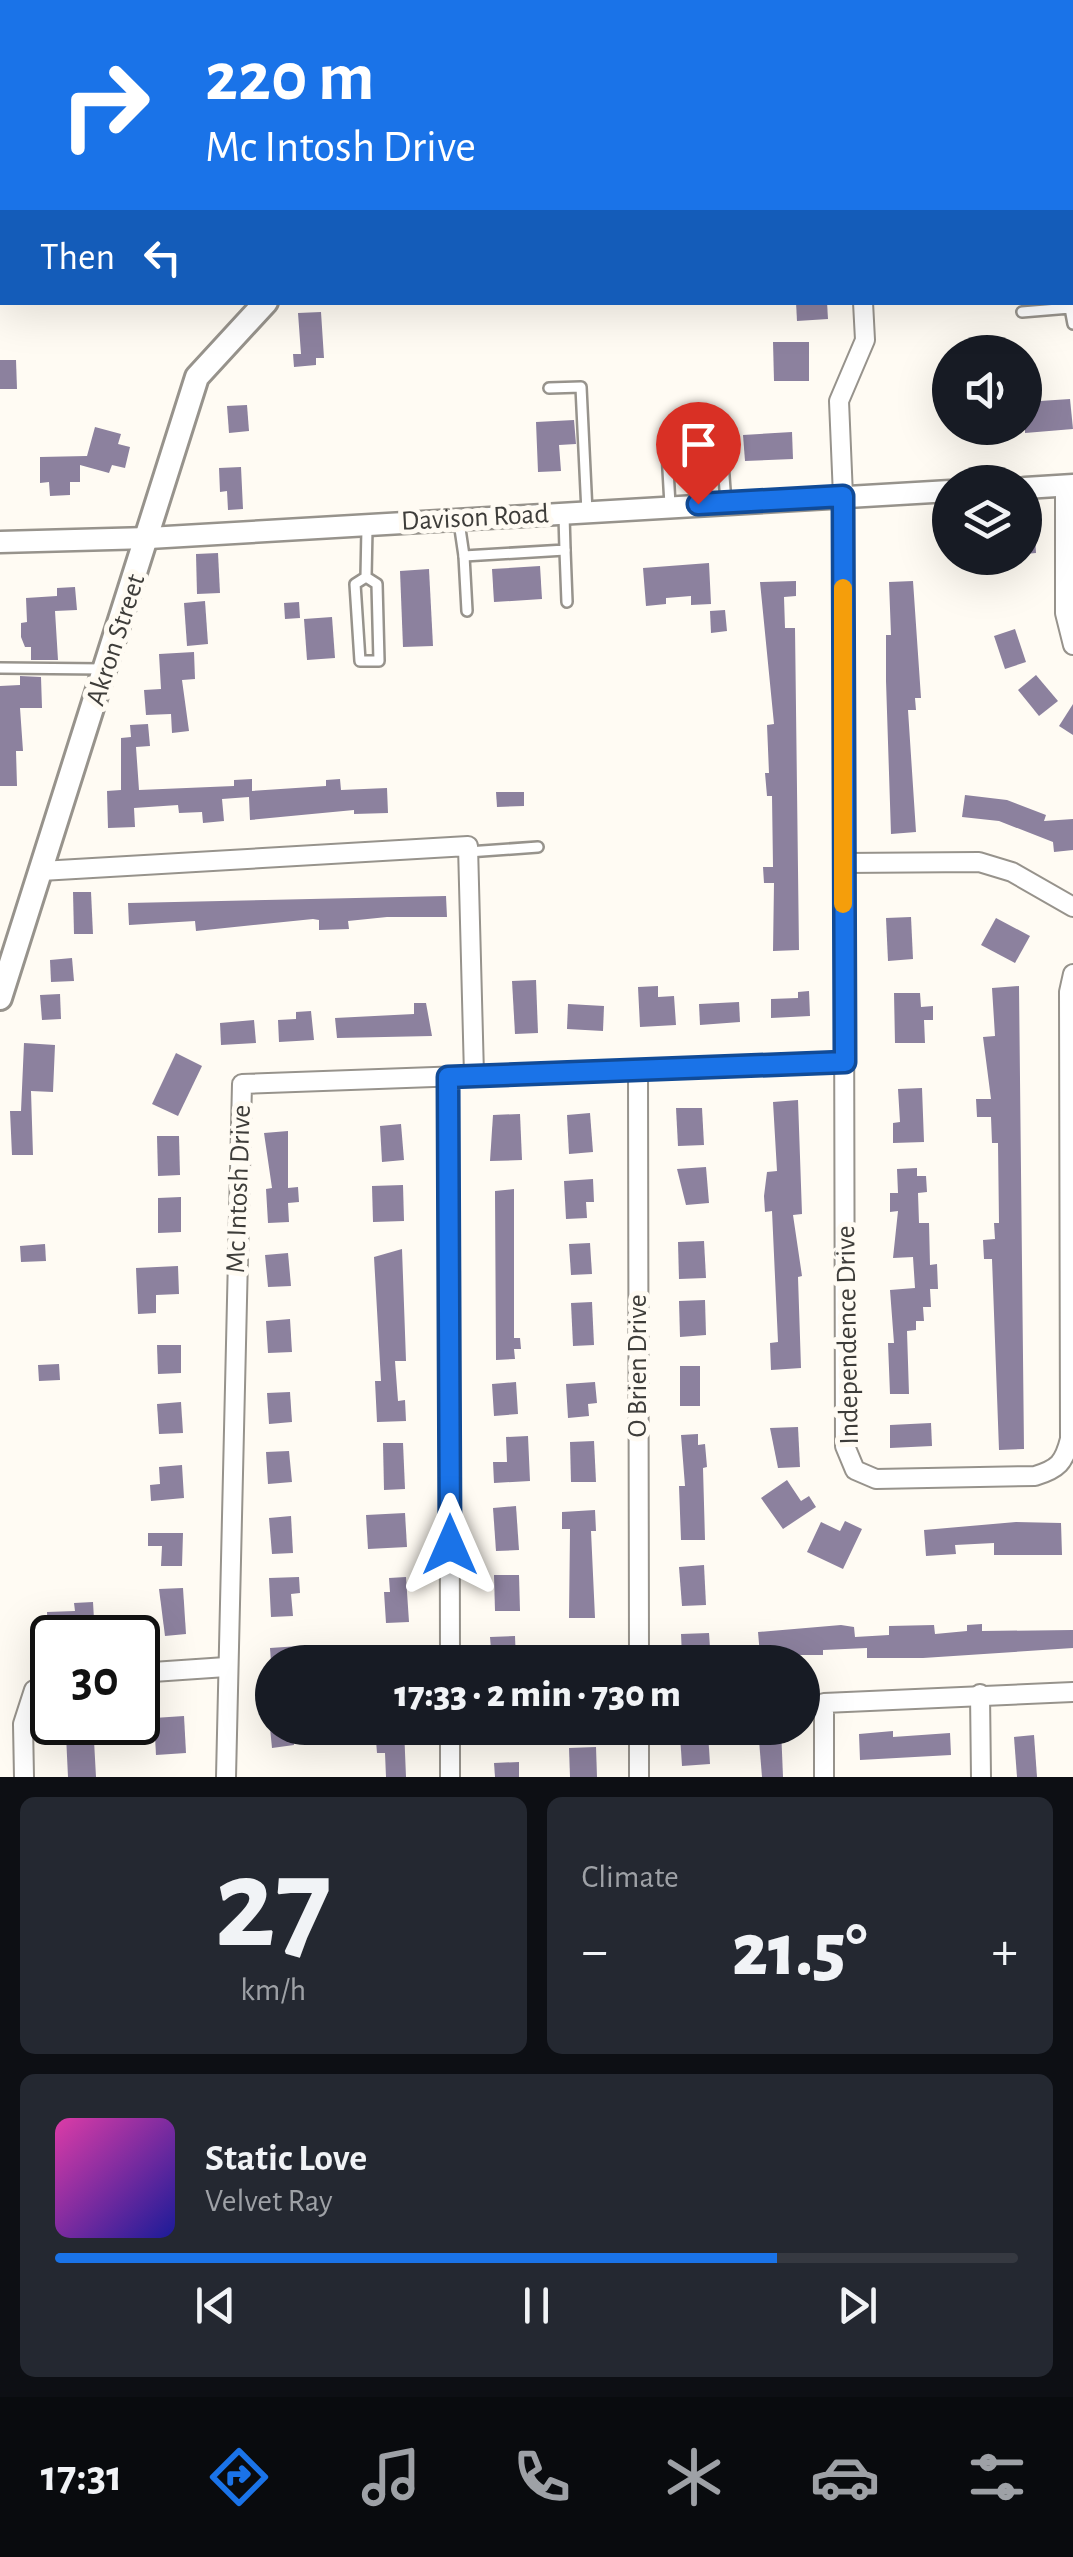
<!DOCTYPE html>
<html lang="en">
<head>
<meta charset="utf-8">
<style>
	:root { --surface:#171b24; --page:#242831; --text:#f1f3f6; --muted:#9ea1a6; --line:#363941; --accent:#1a73e8 }
	body { margin:0; font-family:"Alegreya Sans",sans-serif; background:var(--page); color:var(--text); height:100vh; display:flex; flex-direction:column; font-size:38px; white-space:nowrap }
	* { box-sizing:border-box; margin:0 }
	p { font-size:32px; color:var(--muted) }
	.icon { flex:none; width:55px; height:55px; fill:none; stroke:currentColor; stroke-width:2; stroke-linecap:round; stroke-linejoin:round }
	.map { position:relative; height:1777px; overflow:hidden }
	.panel { display:flex; flex-direction:column; gap:20px; padding:20px; background:#0d0f14; flex:1 }
	.panel>* { flex:none }
	.hud { position:absolute; left:0px; top:0px; width:1075px; height:305px; box-shadow:0 10px 40px #0002; background:#1a73e8; color:#fff; overflow:hidden }
	.fabs { position:absolute; left:932px; top:335px; display:grid; gap:20px }
	.fabs a { display:grid; place-items:center; width:110px; height:110px; border-radius:50%; background:var(--surface); box-shadow:0 10px 40px #0002; font-size:50px }
	.speed { position:absolute; left:30px; top:1615px; display:flex; gap:20px; font-size:50px; font-weight:700; text-align:center }
	.speed>* { display:grid; place-content:center; width:130px; height:130px; border-radius:50%; background:var(--surface); box-shadow:0 10px 40px #0002; line-height:1 }
	.speed .limit { border:5px solid #111; border-radius:15px; background:#fff; color:#111 }
	.pin { position:absolute; display:grid; place-items:center; width:85px; height:85px; color:#fff; margin:-102px -42px; border-radius:50% 50% 50% 0; rotate:-45deg; box-shadow:0 0 10px #0007 }
	.pin .icon { rotate:45deg }
	.me { position:absolute; width:110px; margin:-55px; rotate:0deg; stroke-linejoin:round; filter:drop-shadow(0 0 8px #0008) }
	.turn { display:flex; align-items:center; gap:35px; height:210px; padding:0 40px; font-size:45px }
	.turn .icon { width:130px; height:130px; stroke-width:2.5 }
	.turn b { display:block; font-size:70px; line-height:85px }
	.then { display:flex; align-items:center; height:95px; padding:0 40px; background:#0003; gap:20px; font-size:38px }
	.big { font-size:75px; font-weight:800; line-height:1.1 }
	.panel .widget { flex:1; display:flex; flex-direction:column; justify-content:center; gap:15px; min-width:0; padding:0 35px; border-radius:15px; background:var(--page) }
	.panel .dial { align-items:center; gap:0 }
	.dial b { font-size:130px; line-height:1 }
	.song { display:flex; align-items:center; gap:30px }
	.cover { width:120px; height:120px; border-radius:15px; background:linear-gradient(135deg,hsl(320 70% 55%),hsl(240 70% 35%)) }
	.played { height:10px; border-radius:5px; background:linear-gradient(90deg,var(--accent) 75%,var(--line) 75%) }
	.keys { display:flex; justify-content:space-around; direction:ltr }
	.heat { display:flex; justify-content:space-between; align-items:center; font-size:55px; direction:ltr }
	.panel .tiles { flex:1; display:grid; gap:20px; grid-template-columns:1fr 1fr }
	.widget:last-child { grid-column:span 2 }
	.trip { position:absolute; left:255px; top:1645px; width:565px; height:100px; border-radius:50px; background:var(--surface); box-shadow:0 10px 40px #0002; font-weight:800; line-height:100px; text-align:center }
	.tab-bar { display:flex; height:160px; justify-content:space-around; align-items:center; background:#090b0e; color:var(--muted) }
	.tab-bar .icon { width:70px; height:70px }
	.tab-bar .active { color:var(--accent) }
	.tab-bar b { font-size:45px; color:var(--text) }
	.map>svg:first-child { display:block }
</style>
</head>
<body>
<div class="map">
<svg width="1073" height="1777" viewBox="0 0 1073 1777">
	<rect width="100%" height="100%" fill="#fffbf3"/>
	<g fill="#8c819e">
		<path d="M796,302H827L828,319L797,321Z"/>
		<path d="M321,312L324,358H316V365L294,367L293,354H301L298,313Z"/>
		<path d="M773,342H809V381H774Z"/>
		<path d="M0,360H16L17,389H0Z"/>
		<path d="M1070,399L1073,429L1025,433V402Z"/>
		<path d="M247,405L249,431L229,433L227,406Z"/>
		<path d="M574,420L576,444L559,445L561,471L538,472L536,422Z"/>
		<path d="M95,427L121,434L118,444L130,447L125,468L112,465L109,473L80,465V482H70V495L50,496L49,482L40,483V457L87,456Z"/>
		<path d="M792,432L793,459L745,461L743,435Z"/>
		<path d="M713,439L715,461L676,464L675,442Z"/>
		<path d="M241,467L243,509L228,510L227,491L220,492L219,468Z"/>
		<path d="M1034,519L1036,553L1025,554V520Z"/>
		<path d="M218,553L220,593L197,594L196,554Z"/>
		<path d="M709,563L711,604L691,605V596L666,598V604L646,606L643,568Z"/>
		<path d="M540,566L542,599L494,602L492,569Z"/>
		<path d="M429,569L433,646L403,647L400,571Z"/>
		<path d="M796,581V596L784,597L785,628H795L799,950L773,951L774,883H764L763,867H773L772,796H767L765,773H769L767,725L774,724L760,582Z"/>
		<path d="M913,581L921,698H915L916,710H908L916,832L891,834L886,681V635H891L889,582Z"/>
		<path d="M75,587L77,610L55,611L58,660H31V647H25L21,637V623L27,622L26,598L57,596V588Z"/>
		<path d="M205,601L208,644L187,646L184,603Z"/>
		<path d="M299,602L300,618L285,619L284,603Z"/>
		<path d="M725,610L727,631L711,633L710,611Z"/>
		<path d="M332,617L335,658L307,660L304,619Z"/>
		<path d="M1015,629L1026,662L1005,669L994,636Z"/>
		<path d="M194,652L195,679L182,680L189,731L172,733L171,714L146,715L144,690L161,689L159,654Z"/>
		<path d="M1036,675L1058,701L1039,716L1018,690Z"/>
		<path d="M20,676L41,677L42,708H20L23,751H16L17,786H0V686L20,685Z"/>
		<path d="M1073,704V735L1059,726Z"/>
		<path d="M148,724L150,746L136,747L139,790L234,786V780L252,779V791L326,786V780L340,779L341,790L387,788L388,813L354,814V810L250,820L249,797L222,799L224,821L203,823L202,812L179,813L178,805L134,808L135,827L108,828L107,791L121,790V738L131,737L130,725Z"/>
		<path d="M496,792H524V806L497,807Z"/>
		<path d="M965,795L1007,800L1046,815L1044,821L1073,819V850L1054,852L1053,842L999,821L962,817Z"/>
		<path d="M73,892H91L93,934H74Z"/>
		<path d="M446,896L447,917H387L348,921L349,929L319,930V920L313,919L196,931L195,921L129,925L128,903Z"/>
		<path d="M911,917L913,959L888,961L886,918Z"/>
		<path d="M996,918L1030,936L1015,963L981,945Z"/>
		<path d="M72,958L74,981L51,982L50,960Z"/>
		<path d="M536,980L538,1033L515,1034L512,981Z"/>
		<path d="M658,986V997L674,996L676,1025L640,1027L638,987Z"/>
		<path d="M1019,986L1024,1449L999,1450L992,1259H984L983,1240L995,1239L994,1223H999L998,1143H992L991,1117H977L976,1099H991L983,1037L995,1036L992,988Z"/>
		<path d="M809,991L810,1016L771,1018V999L798,998V992Z"/>
		<path d="M894,993H920L921,1007L933,1006V1020H924L925,1043H895Z"/>
		<path d="M60,994L61,1019L42,1020L40,995Z"/>
		<path d="M739,1002L740,1022L700,1025L699,1004Z"/>
		<path d="M414,1003H426L432,1036L337,1038L335,1018L414,1014Z"/>
		<path d="M568,1004L604,1006L603,1031L567,1029Z"/>
		<path d="M311,1011L314,1040L279,1042L278,1020L296,1019V1012Z"/>
		<path d="M254,1020L256,1043L221,1045L220,1023Z"/>
		<path d="M24,1043L55,1045L53,1092L31,1091L33,1155H12L10,1111H21Z"/>
		<path d="M176,1053L202,1066L178,1116L152,1104Z"/>
		<path d="M922,1088L924,1142L893,1143V1123L900,1122L898,1089Z"/>
		<path d="M798,1100L802,1214L793,1215L802,1276L798,1277L801,1368L771,1370L770,1343L778,1342L772,1211L765,1212L764,1196L767,1172L777,1171L773,1102Z"/>
		<path d="M676,1108H702L704,1145L678,1146Z"/>
		<path d="M590,1113L593,1152L569,1154L567,1115Z"/>
		<path d="M520,1114L522,1160L490,1161L493,1115Z"/>
		<path d="M401,1124L404,1160L382,1162L380,1126Z"/>
		<path d="M288,1131V1188L298,1187L299,1202L288,1203L289,1222L268,1223L266,1189L272,1188L264,1133Z"/>
		<path d="M157,1136H179L180,1175L158,1176Z"/>
		<path d="M706,1167L709,1203L686,1205L677,1169Z"/>
		<path d="M917,1168V1176H926L927,1192L918,1193L919,1223H929L930,1265L937,1264L938,1289H930L931,1307H923L924,1321H916V1330L907,1331L909,1394H890L888,1343H894L890,1290L915,1288L913,1257L893,1258L898,1211L890,1212V1193H898L897,1169Z"/>
		<path d="M593,1179L594,1202H586L587,1218L566,1219L564,1181Z"/>
		<path d="M403,1185L404,1221L373,1222L372,1186Z"/>
		<path d="M514,1189V1338H520L521,1349H514L515,1359L496,1360L495,1191Z"/>
		<path d="M181,1197V1232L158,1233V1198Z"/>
		<path d="M704,1241L706,1278L679,1279L678,1242Z"/>
		<path d="M590,1243L592,1274L571,1275L569,1244Z"/>
		<path d="M45,1244L46,1261L21,1262L20,1246Z"/>
		<path d="M402,1249L406,1361H395L398,1401L405,1400L406,1421L377,1422L375,1381H381L374,1257Z"/>
		<path d="M288,1253L291,1286L268,1287L265,1255Z"/>
		<path d="M178,1266L179,1294L156,1295V1313L138,1314L136,1268Z"/>
		<path d="M705,1300L706,1335L680,1337L679,1301Z"/>
		<path d="M592,1302L594,1345L573,1346L571,1303Z"/>
		<path d="M290,1319L292,1352L268,1353L266,1321Z"/>
		<path d="M157,1345H181V1373L158,1374Z"/>
		<path d="M59,1364L60,1380L39,1381L38,1365Z"/>
		<rect x="680" y="1366" width="20" height="40"/>
		<path d="M516,1382L518,1414L494,1416L492,1384Z"/>
		<path d="M595,1382L597,1403L588,1404L589,1416L568,1418L566,1384Z"/>
		<path d="M290,1392L292,1422L269,1424L267,1393Z"/>
		<path d="M181,1402L183,1433L159,1434L157,1404Z"/>
		<path d="M931,1423L932,1446L890,1448V1425Z"/>
		<path d="M798,1427L800,1467L778,1468L770,1428Z"/>
		<path d="M698,1434V1445L705,1444L707,1467L703,1468L705,1540H681L679,1486H685L681,1435Z"/>
		<path d="M528,1436L530,1481L494,1483L493,1462H507L506,1437Z"/>
		<path d="M594,1441L596,1482H571L570,1442Z"/>
		<path d="M383,1443H403L405,1489L384,1490Z"/>
		<path d="M289,1451L292,1482L268,1484L266,1452Z"/>
		<path d="M182,1465L184,1498L151,1501L150,1485L160,1484L159,1467Z"/>
		<path d="M787,1480L801,1501L809,1496L816,1507L783,1529L761,1498Z"/>
		<path d="M516,1506L519,1550L496,1551L493,1508Z"/>
		<path d="M595,1510L596,1531H591L595,1618H569L570,1529H562V1512Z"/>
		<path d="M405,1513L407,1547L368,1549L366,1515Z"/>
		<path d="M291,1516L293,1553L272,1554L269,1518Z"/>
		<path d="M845,1521L862,1529L843,1569L807,1552L821,1522L840,1531Z"/>
		<path d="M1016,1522L1061,1523L1062,1555H994V1543L955,1545L956,1554L926,1556L924,1530Z"/>
		<path d="M148,1533H183L182,1566H161L162,1546H148Z"/>
		<path d="M704,1565L706,1605L682,1606L679,1567Z"/>
		<path d="M494,1575H519L520,1611H495Z"/>
		<path d="M299,1577L300,1593L291,1594L293,1616L271,1617L269,1578Z"/>
		<path d="M406,1577L409,1622L386,1623L384,1592H390L389,1578Z"/>
		<path d="M183,1588L186,1634L165,1636L159,1589Z"/>
		<path d="M93,1602L95,1637L48,1638L47,1612L75,1611L74,1603Z"/>
		<path d="M982,1624V1631L1073,1630V1648L923,1658H867V1648L823,1650V1655H760L758,1632L841,1625L854,1627L855,1637L889,1635V1626L934,1625L935,1634L967,1631V1625Z"/>
		<path d="M709,1633L711,1662H688V1656H682L681,1634Z"/>
		<path d="M515,1636L516,1662H492L490,1637Z"/>
		<path d="M385,1645H405L406,1662H386Z"/>
		<path d="M299,1646L300,1662H271L270,1648Z"/>
		<path d="M596,1648V1662H563L562,1649Z"/>
		<path d="M184,1716L186,1753L156,1755L154,1718Z"/>
		<path d="M72,1722H93L96,1777H68L66,1735L72,1734Z"/>
		<path d="M270,1728H292L294,1745L272,1748Z"/>
		<path d="M375,1728H404L406,1777H386L385,1753H377Z"/>
		<path d="M758,1728H781L783,1777H762Z"/>
		<path d="M893,1731V1737L950,1733L951,1755L860,1760L859,1734Z"/>
		<path d="M708,1733L710,1764L682,1766L680,1735Z"/>
		<path d="M1034,1735L1037,1777H1017L1014,1737Z"/>
		<path d="M596,1747L597,1777H570L569,1748Z"/>
		<path d="M519,1762V1777H495L494,1763Z"/>
	</g>
	<g fill="none" stroke-linecap="round" stroke-linejoin="round">
		<g stroke="#97938c" stroke-width="14">
			<g id="service">
				<path d="M668,0L675,2"/>
				<path d="M707,2L710,0"/>
				<path d="M1072,95H1073"/>
				<path d="M1022,312L1070,308L1073,324"/>
				<path d="M549,388L581,387L587,512"/>
				<path d="M670,505L666,434C676,422 698,424 714,426L721,436L726,503"/>
				<path d="M459,522L464,556L565,550L564,515"/>
				<path d="M565,550L567,602"/>
				<path d="M464,556L467,611"/>
				<path d="M366,577L355,584L360,661H379L377,584L366,577L367,528"/>
				<path d="M0,668L104,669"/>
				<path d="M468,852L538,847"/>
			</g>
		</g>
		<g stroke="#97938c" stroke-width="22">
			<g id="minor">
				<path d="M460,0L462,2"/>
				<path d="M1072,196H1073"/>
				<path d="M863,302L865,340L839,401L843,496L845,1446L855,1470L876,1479L1035,1476C1058,1469 1064,1463 1070,1439L1069,992L1073,974"/>
				<path d="M1065,486V613L1073,645"/>
				<path d="M843,863L979,862L1012,872L1073,907"/>
				<path d="M41,871L468,846L474,1075"/>
				<path d="M638,1070L639,1662"/>
				<path d="M449,1077L450,1662"/>
				<path d="M138,1673L226,1667"/>
				<path d="M980,1694L981,1777"/>
				<path d="M450,1728V1777"/>
				<path d="M639,1728V1777"/>
				<path d="M24,1777L23,1724L34,1690L52,1682"/>
				<path d="M226,1777L242,1084L845,1062"/>
				<path d="M824,1777V1703L1073,1692"/>
			</g>
		</g>
		<g stroke="#97938c" stroke-width="25">
			<g id="tertiary">
				<path d="M1025,488L1073,485"/>
				<path d="M0,542L149,538L950,491"/>
			</g>
		</g>
		<g stroke="#97938c" stroke-width="28">
			<g id="secondary">
				<path d="M531,2L534,0"/>
				<path d="M0,998L197,377L266,302"/>
			</g>
		</g>
		<use href="#service" stroke="#fff" stroke-width="9"/>
		<use href="#minor" stroke="#fff" stroke-width="18"/>
		<use href="#tertiary" stroke="#fff" stroke-width="20"/>
		<use href="#secondary" stroke="#fff" stroke-width="22"/>
	</g>
	<g fill="none" stroke-linecap="round" stroke-linejoin="round">
		<g stroke="#114b97" stroke-width="25">
			<path id="route" d="M450,1545L448,1077L845,1062L843,496L698,504"/>
		</g>
		<use href="#route" stroke="#1a73e8" stroke-width="18"/>
		<path stroke="#f59e0b" stroke-width="18" d="M843,588V904"/>
	</g>
	<g text-anchor="middle" dominant-baseline="central" stroke-width="10" stroke-linejoin="round" paint-order="stroke">
		<g font-size="28" fill="#3e3d3a" stroke="#fffbf3">
			<text transform="translate(475 518) rotate(-3)">Davison Road</text>
			<text transform="translate(116 640) rotate(-72)">Akron Street</text>
			<text transform="translate(239 1189) rotate(-88)">Mc Intosh Drive</text>
			<text transform="translate(848 1335) rotate(-91)">Independence Drive</text>
			<text transform="translate(638 1366) rotate(-90)">O Brien Drive</text>
		</g>
	</g>
</svg>
<div class="fabs">
<a><svg class="icon" aria-label="sound" viewBox="0 0 24 24"><path d="M4 9h4l5-4v14l-5-4H4zM17 9q2 3 0 6"/></svg></a>
<a><svg class="icon" aria-label="layers" viewBox="0 0 24 24"><path d="M12 4l9 5-9 5-9-5zM3 14l9 5 9-5"/></svg></a>
</div>
<div class="speed"><div class="limit">30</div></div>
<div class="pin" style="left:698px;top:504px;background:#d93025"><svg class="icon" aria-label="arrive" viewBox="0 0 24 24"><path d="M6 21V4h12l-3 4 3 4H6"/></svg></div>
<svg class="me" style="left:450px;top:1545px" viewBox="-20 -20 40 40"><path d="M0-17L14 15 0 8-14 15z" fill="#1a73e8" stroke="#fff" stroke-width="4"/></svg>
<div class="trip">17:33 · 2 min · 730 m</div>
<div class="hud">
<div class="turn"><svg class="icon" aria-label="right" viewBox="0 0 24 24"><path d="M7 20v-9h11M14 6l5 5-5 5"/></svg><div><b>220 m</b>Mc Intosh Drive</div></div>
<div class="then">Then<svg class="icon" aria-label="left" viewBox="0 0 24 24"><path d="M17 20v-9H6M10 6l-5 5 5 5"/></svg></div>
</div>
</div>
<section class="panel">
<div class="tiles">
<div class="widget dial"><b>27</b><p>km/h</p></div>
<div class="widget"><p>Climate</p>
<div class="heat"><a>−</a><b class="big">21.5°</b><a>+</a></div>
</div>
<div class="widget">
<div class="song"><i class="cover"></i><div><b>Static Love</b><p>Velvet Ray</p></div></div>
<div class="played"></div>
<div class="keys"><svg class="icon" aria-label="previous" viewBox="0 0 24 24"><path d="M18 5L8 12l10 7zM5 5v14"/></svg><svg class="icon" aria-label="pause" viewBox="0 0 24 24"><path d="M8 5v14M16 5v14"/></svg><svg class="icon" aria-label="next" viewBox="0 0 24 24"><path d="M6 5l10 7-10 7zM19 5v14"/></svg></div>
</div>
</div>
</section>
<nav class="tab-bar">
<b>17:31</b>
<svg class="icon active" aria-label="directions" viewBox="0 0 24 24"><path d="M12 3l9 9-9 9-9-9zM9 14v-3h6M13 9l2 2-2 2"/></svg>
<svg class="icon" aria-label="music" viewBox="0 0 24 24"><path d="M9 18V5l10-2v13"/><circle cx="6" cy="18" r="3"/><circle cx="16" cy="16" r="3"/></svg>
<svg class="icon" aria-label="phone" viewBox="0 0 24 24"><path d="M5 4h4l2 5-3 2q2 4 5 5l2-3 5 2v4C11 20 4 13 5 4z"/></svg>
<svg class="icon" aria-label="climate" viewBox="0 0 24 24"><path d="M12 3v18M4 7l16 10M4 17L20 7"/></svg>
<svg class="icon" aria-label="car" viewBox="0 0 24 24"><path d="M5 17H2v-5l4-1 3-4h7l3 4 3 1v5h-3M9 17h6M6 11h13"/><circle cx="7" cy="17" r="2"/><circle cx="17" cy="17" r="2"/></svg>
<svg class="icon" aria-label="filters" viewBox="0 0 24 24"><path d="M4 7h16M4 17h16"/><circle cx="9" cy="7" r="2"/><circle cx="15" cy="17" r="2"/></svg>
</nav>
</body>
</html>
